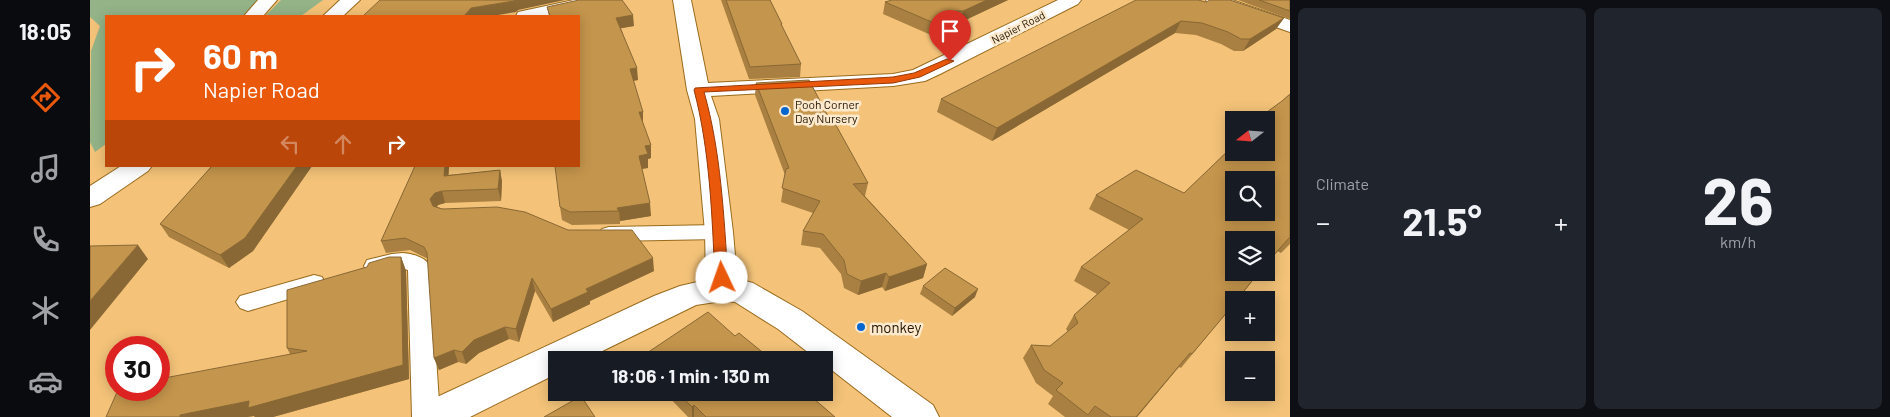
<!DOCTYPE html>
<html lang="en">
<head>
<meta charset="utf-8">
<style>
	:root { --surface:#171b24; --page:#20242c; --text:#f1f3f6; --muted:#9ea1a6; --accent:#ea580c }
	body { margin:0; font-family:Barlow,sans-serif; background:var(--page); color:var(--text); height:100vh; display:flex; flex-direction:column; font-size:19px; white-space:nowrap }
	* { box-sizing:border-box; margin:0 }
	p { font-size:16px; color:var(--muted) }
	.icon { flex:none; width:28px; height:28px; fill:none; stroke:currentColor; stroke-width:2; stroke-linecap:round; stroke-linejoin:round }
	.map { position:relative; flex:1; overflow:hidden }
	.sheet { display:flex; flex-direction:column; gap:8px; padding:8px; background:#0d0f14; width:600px }
	.sheet>* { flex:none }
	.banner { position:absolute; left:15px; top:15px; width:475px; height:152px; border-radius:0px; box-shadow:0 2px 12px #0003; background:#ea580c; color:#fff; overflow:hidden }
	.needle { width:32px; rotate:253deg }
	.fabs { position:absolute; left:1135px; top:111px; display:grid; gap:10px }
	.fabs a { display:grid; place-items:center; width:50px; height:50px; border-radius:0px; background:var(--surface); box-shadow:0 2px 12px #0003; font-size:25px }
	.speed { position:absolute; left:15px; top:336px; display:flex; gap:10px; font-size:25px; font-weight:700; text-align:center }
	.speed>* { display:grid; place-content:center; width:65px; height:65px; border-radius:50%; background:var(--surface); box-shadow:0 2px 12px #0003; line-height:1 }
	.speed .limit { border:8px solid #d22; background:#fff; color:#111 }
	.pin { position:absolute; display:grid; place-items:center; width:42px; height:42px; color:#fff; margin:-51px -21px; border-radius:50% 50% 50% 0; rotate:-45deg; box-shadow:0 0 5px #0007 }
	.pin .icon { rotate:45deg }
	.me { position:absolute; width:55px; margin:-28px; rotate:357deg; stroke-linejoin:round; filter:drop-shadow(0 0 4px #0008) }
	.turn { display:flex; align-items:center; gap:18px; height:105px; padding:0 15px; font-size:22px }
	.turn .icon { width:65px; height:65px; stroke-width:2.5 }
	.turn b { display:block; font-size:35px; line-height:42px }
	.lanes { display:flex; align-items:center; height:48px; padding:0 15px; background:#0003; justify-content:center; gap:25px; direction:ltr }
	.lanes .off { opacity:.35 }
	.big { font-size:38px; font-weight:700; line-height:1.1 }
	.sheet .card { flex:1; display:flex; flex-direction:column; justify-content:center; gap:8px; min-width:0; padding:0 18px; border-radius:8px; background:var(--page) }
	.sheet .dial { align-items:center; gap:0 }
	.dial b { font-size:65px; line-height:1 }
	.heat { display:flex; justify-content:space-between; align-items:center; font-size:28px; direction:ltr }
	.sheet .tiles { flex:1; display:grid; gap:8px; grid-template-columns:repeat(2,1fr) }
	.trip { position:absolute; left:458px; top:351px; width:285px; height:50px; border-radius:0px; background:var(--surface); box-shadow:0 2px 12px #0003; font-weight:700; line-height:50px; text-align:center }
	main { display:flex; flex:1; min-height:0 }
	.dock { display:flex; flex-direction:column; width:90px; justify-content:space-around; align-items:center; background:#090b0e; color:var(--muted) }
	.dock .icon { width:35px; height:35px }
	.dock .on { color:var(--accent) }
	.dock b { font-size:22px; color:var(--text) }
	.map>svg:first-child { display:block }
</style>
</head>
<body>
<main>
<nav class="dock">
<b>18:05</b>
<svg class="icon on" aria-label="directions" viewBox="0 0 24 24"><path d="M12 3l9 9-9 9-9-9zM9 14v-3h6M13 9l2 2-2 2"/></svg>
<svg class="icon" aria-label="music" viewBox="0 0 24 24"><path d="M9 18V5l10-2v13"/><circle cx="6" cy="18" r="3"/><circle cx="16" cy="16" r="3"/></svg>
<svg class="icon" aria-label="phone" viewBox="0 0 24 24"><path d="M5 4h4l2 5-3 2q2 4 5 5l2-3 5 2v4C11 20 4 13 5 4z"/></svg>
<svg class="icon" aria-label="climate" viewBox="0 0 24 24"><path d="M12 3v18M4 7l16 10M4 17L20 7"/></svg>
<svg class="icon" aria-label="car" viewBox="0 0 24 24"><path d="M5 17H2v-5l4-1 3-4h7l3 4 3 1v5h-3M9 17h6M6 11h13"/><circle cx="7" cy="17" r="2"/><circle cx="17" cy="17" r="2"/></svg>
</nav>
<div class="map">
<svg width="1200" height="417" viewBox="0 0 1200 417">
	<rect width="100%" height="100%" fill="#f4c379"/>
	<g fill="#94b387">
		<path d="M0,0H171L155,16H16V144L5,152L0,142L1,51L10,26L0,17Z"/>
		<path d="M191,0H233L211,16H175Z"/>
	</g>
	<g fill="none" stroke-linecap="round" stroke-linejoin="round">
		<g stroke="#986b1c" stroke-width="2">
			<g id="lane">
				<path d="M629,225L636,227L639,232L636,237L629,239L519,241L512,239L509,234L512,229L519,227Z"/>
				<path d="M313,253C323,254 335,257 340,266L350,417H322L318,270C304,265 291,276 277,272L274,266L277,260L302,254Z"/>
				<path d="M224,275L232,277L235,283L232,289L158,311L150,308L146,302L150,296Z"/>
			</g>
		</g>
		<g stroke="#986b1c" stroke-width="2">
			<g id="street">
				<path d="M168,0H187L173,16H154Z"/>
				<path d="M484,0H518L515,4L459,16H426L428,12Z"/>
				<path d="M583,0H601L618,83L803,74L823,70L968,0H991L988,4L850,74L835,81L803,86L621,96L629,119L643,232L647,279L663,283L712,311L843,405L849,417H802L734,364V360H728L688,329L645,302L632,301L606,305L494,360H466V374L380,417H324L330,405L564,296L590,286L616,280L615,232L605,119L597,90Z"/>
				<path d="M1116,0H1142L1200,20V32L1119,4Z"/>
			</g>
		</g>
		<g stroke="#986b1c" stroke-width="2">
			<g id="secondary">
				<path d="M250,0H270L253,16H233Z"/>
				<path d="M31,166H62L58,171L10,204L0,207V186Z"/>
			</g>
		</g>
		<use href="#lane" fill="#fff" fill-rule="evenodd"/>
		<use href="#street" fill="#fff" fill-rule="evenodd"/>
		<use href="#secondary" fill="#fff" fill-rule="evenodd"/>
	</g>
	<g fill="#a98041">
		<path d="M631,0H680L692,24V27L711,64L710,77L659,79Z"/>
		<path d="M802,0H918L869,23L863,22L841,35L793,14L795,2Z"/>
		<path d="M1148,0H1200V19Z"/>
		<path d="M1116,2L1194,18L1186,29L1153,51H1144L1131,44L1106,35L1085,33L902,141L847,112L851,99Z"/>
		<path d="M457,7L544,26L531,28L548,80L543,81L561,158L558,159V168L552,169L561,216L530,221V224L482,225L472,220L470,207L489,166V16H459Z"/>
		<path d="M666,83L739,118L778,183L775,196L837,264L833,278L795,291L792,287L768,295L754,288L751,274L730,248L711,245L713,231L723,213L691,202L695,175L665,95Z"/>
		<path d="M1200,94V244L1191,253L1187,251L1091,368L1089,367L1047,417H975L958,404L963,396L946,383L933,358L941,345L960,346L978,332L976,329L984,315L1007,294L984,281L991,267L1039,230L999,209L1006,195L1094,193L1142,147L1139,146L1144,138V152L1192,101Z"/>
		<path d="M122,166H222L163,251L139,268L79,237L70,224Z"/>
		<path d="M325,166H359L358,175L410,170L412,182L411,201L355,203L348,205L347,207L564,271L500,301V304L463,322L445,291L429,342L419,339L389,353L376,364L368,362L349,370L344,358L338,259L320,250L296,253L291,241Z"/>
		<path d="M311,257L316,271L319,379L183,417H165L164,416L157,417H16L200,354L197,348L277,267Z"/>
		<path d="M833,286L885,297L862,316L830,294Z"/>
		<path d="M574,392H716L745,417H598Z"/>
	</g>
	<g fill="#896835">
		<path d="M425,0H475L428,10L426,12L402,16H374L381,8Z"/>
		<path d="M897,0H918L869,23L873,11Z"/>
		<path d="M866,11L863,22L841,35L844,23Z"/>
		<path d="M543,15L544,26L527,29L526,18Z"/>
		<path d="M1194,18L1186,29L1153,51L1160,39Z"/>
		<path d="M1091,21L1085,33L902,141L907,128Z"/>
		<path d="M547,68L548,80L541,81L540,69Z"/>
		<path d="M549,112H553V124Z"/>
		<path d="M561,145V158L558,159V168L549,169V156L555,146Z"/>
		<path d="M207,166H222L163,251L139,268L130,255Z"/>
		<path d="M355,166H359L358,188L354,176Z"/>
		<path d="M410,170L412,182L411,201L408,189Z"/>
		<path d="M352,191L355,203L348,205L344,211L340,199L345,193Z"/>
		<path d="M560,203L561,216L530,221L529,211L527,208Z"/>
		<path d="M48,245L58,259L0,330V301Z"/>
		<path d="M311,257L316,271L319,379L183,417H165L164,416L157,417H90V415L159,401L163,407Z"/>
		<path d="M563,258L564,271L500,301V304L463,322L461,309L496,289Z"/>
		<path d="M837,264L833,278L795,291L799,277Z"/>
		<path d="M796,273L792,287L768,295L771,281Z"/>
		<path d="M442,278L445,291L429,342L426,329Z"/>
		<path d="M888,289L885,297L862,316L865,308Z"/>
		<path d="M415,327L419,339L389,353L376,364L372,352L384,340Z"/>
		<path d="M364,350L368,362L349,370L344,358Z"/>
		<path d="M1100,353L1047,417H1046Z"/>
		<path d="M604,405V417H602V407Z"/>
	</g>
	<g fill="#c4954c" stroke="#896835" fill-rule="evenodd">
		<path d="M290,0H425L424,1L381,8L374,16H273Z"/>
		<path d="M489,0H532L543,15L526,18L547,68L540,69L553,112H549L561,145L555,146L558,154L549,156L560,203L527,208L529,211L480,212L470,207L465,166H489V16H460L457,7Z"/>
		<path d="M636,0H680L692,24H691L711,64L660,67Z"/>
		<path d="M802,0H897L873,11H866L844,23L795,2Z"/>
		<path d="M1046,0H1108L1116,2L1120,0H1140L1194,18L1160,39H1151L1138,32L1112,23L1091,21L907,128L851,99Z"/>
		<path d="M1169,0H1200V11Z"/>
		<path d="M719,80L739,118H742L778,183L763,184L837,264L799,277L796,273L771,281L757,274L754,260L733,234L713,231L730,201L692,188L696,169L699,168L666,83Z"/>
		<path d="M1200,94V238H1199L1176,264V240H1144V272H1169L1147,300H1144V304L1102,354L1100,353L1046,417H1021L1005,406L998,415L966,390L973,383L954,370L941,345L960,346L988,323L984,315L1020,283L991,267L1053,219L1006,195L1046,170L1094,193L1144,145V152H1176V120H1166L1192,101ZM1144,180H1176V212H1144Z"/>
		<path d="M122,166H207L155,238L130,255L70,224Z"/>
		<path d="M325,166H355L354,176L410,170L408,189L352,191L345,193L340,199L343,206L352,209L407,207L435,212L478,230H542L563,258L496,289L498,292L461,309L442,278L426,329L415,327L384,340L372,352L364,350L344,358L337,253L334,247L315,238L291,241Z"/>
		<path d="M48,245L0,301V246Z"/>
		<path d="M299,257H311L313,365L158,408L159,401L90,415V417H16L28,390H69V379L217,351L197,348V290L277,267L279,263Z"/>
		<path d="M855,268L888,289L865,308L833,286Z"/>
		<path d="M618,312L645,336L649,333L682,360H555L551,357Z"/>
		<path d="M587,392H716L745,417H616L604,405L602,407Z"/>
		<path d="M491,396L505,417H454Z"/>
	</g>
	<path fill="#ea580c" stroke="#983908" d="M857,59L864,61L830,77L803,83L614,92C631,151 634,218 638,278L636,282H627L625,278C622,216 620,150 604,90L605,88L803,77L824,73Z"/>
	<g fill="#0466cf" stroke="#fde9cd" stroke-width="2">
		<circle cx="695" cy="111" r="5"/>
		<circle cx="771" cy="327" r="5"/>
	</g>
	<g text-anchor="middle" dominant-baseline="central" stroke-width="5" stroke-linejoin="round" paint-order="stroke">
		<g font-size="11" fill="#231501" stroke="#fde9cd">
			<text transform="translate(928 27) rotate(-27)">Napier Road</text>
		</g>
		<g font-size="12" fill="#231501" stroke="#fde9cd" text-anchor="start">
			<text x="705" y="104">Pooh Corner<tspan x="705" dy="14">Day Nursery</tspan></text>
		</g>
		<g font-size="15" fill="#231501" stroke="#fde9cd" text-anchor="start">
			<text x="781" y="327">monkey</text>
		</g>
	</g>
</svg>
<div class="fabs">
<a><svg class="needle" viewBox="-14 -14 28 28"><path d="M0-13l5 13h-10z" fill="#e53935"/><path d="M0 13l5-13h-10z" fill="#9ea1a6"/></svg></a>
<a><svg class="icon" aria-label="search" viewBox="0 0 24 24"><circle cx="10" cy="10" r="6"/><path d="M15 15l6 6"/></svg></a>
<a><svg class="icon" aria-label="layers" viewBox="0 0 24 24"><path d="M12 4l9 5-9 5-9-5zM3 14l9 5 9-5"/></svg></a>
<a>+</a>
<a>−</a>
</div>
<div class="speed"><div class="limit">30</div></div>
<div class="pin" style="left:860px;top:61px;background:#d93025"><svg class="icon" aria-label="arrive" viewBox="0 0 24 24"><path d="M6 21V4h12l-3 4 3 4H6"/></svg></div>
<svg class="me" style="left:632px;top:278px" viewBox="-20 -20 40 40"><circle r="19" fill="#fff"/><path d="M0-13L10 11 0 6-10 11z" fill="#ea580c"/></svg>
<div class="trip">18:06 · 1 min · 130 m</div>
<div class="banner">
<div class="turn"><svg class="icon" aria-label="right" viewBox="0 0 24 24"><path d="M7 20v-9h11M14 6l5 5-5 5"/></svg><div><b>60 m</b>Napier Road</div></div>
<div class="lanes"><svg class="icon off" aria-label="left" viewBox="0 0 24 24"><path d="M17 20v-9H6M10 6l-5 5 5 5"/></svg><svg class="icon off" aria-label="ahead" viewBox="0 0 24 24"><path d="M12 20V5M6 11l6-6 6 6"/></svg><svg class="icon" aria-label="right" viewBox="0 0 24 24"><path d="M7 20v-9h11M14 6l5 5-5 5"/></svg></div>
</div>
</div>
<section class="sheet">
<div class="tiles">
<div class="card"><p>Climate</p>
<div class="heat"><a>−</a><b class="big">21.5°</b><a>+</a></div>
</div>
<div class="card dial"><b>26</b><p>km/h</p></div>
</div>
</section>
</main>
</body>
</html>
